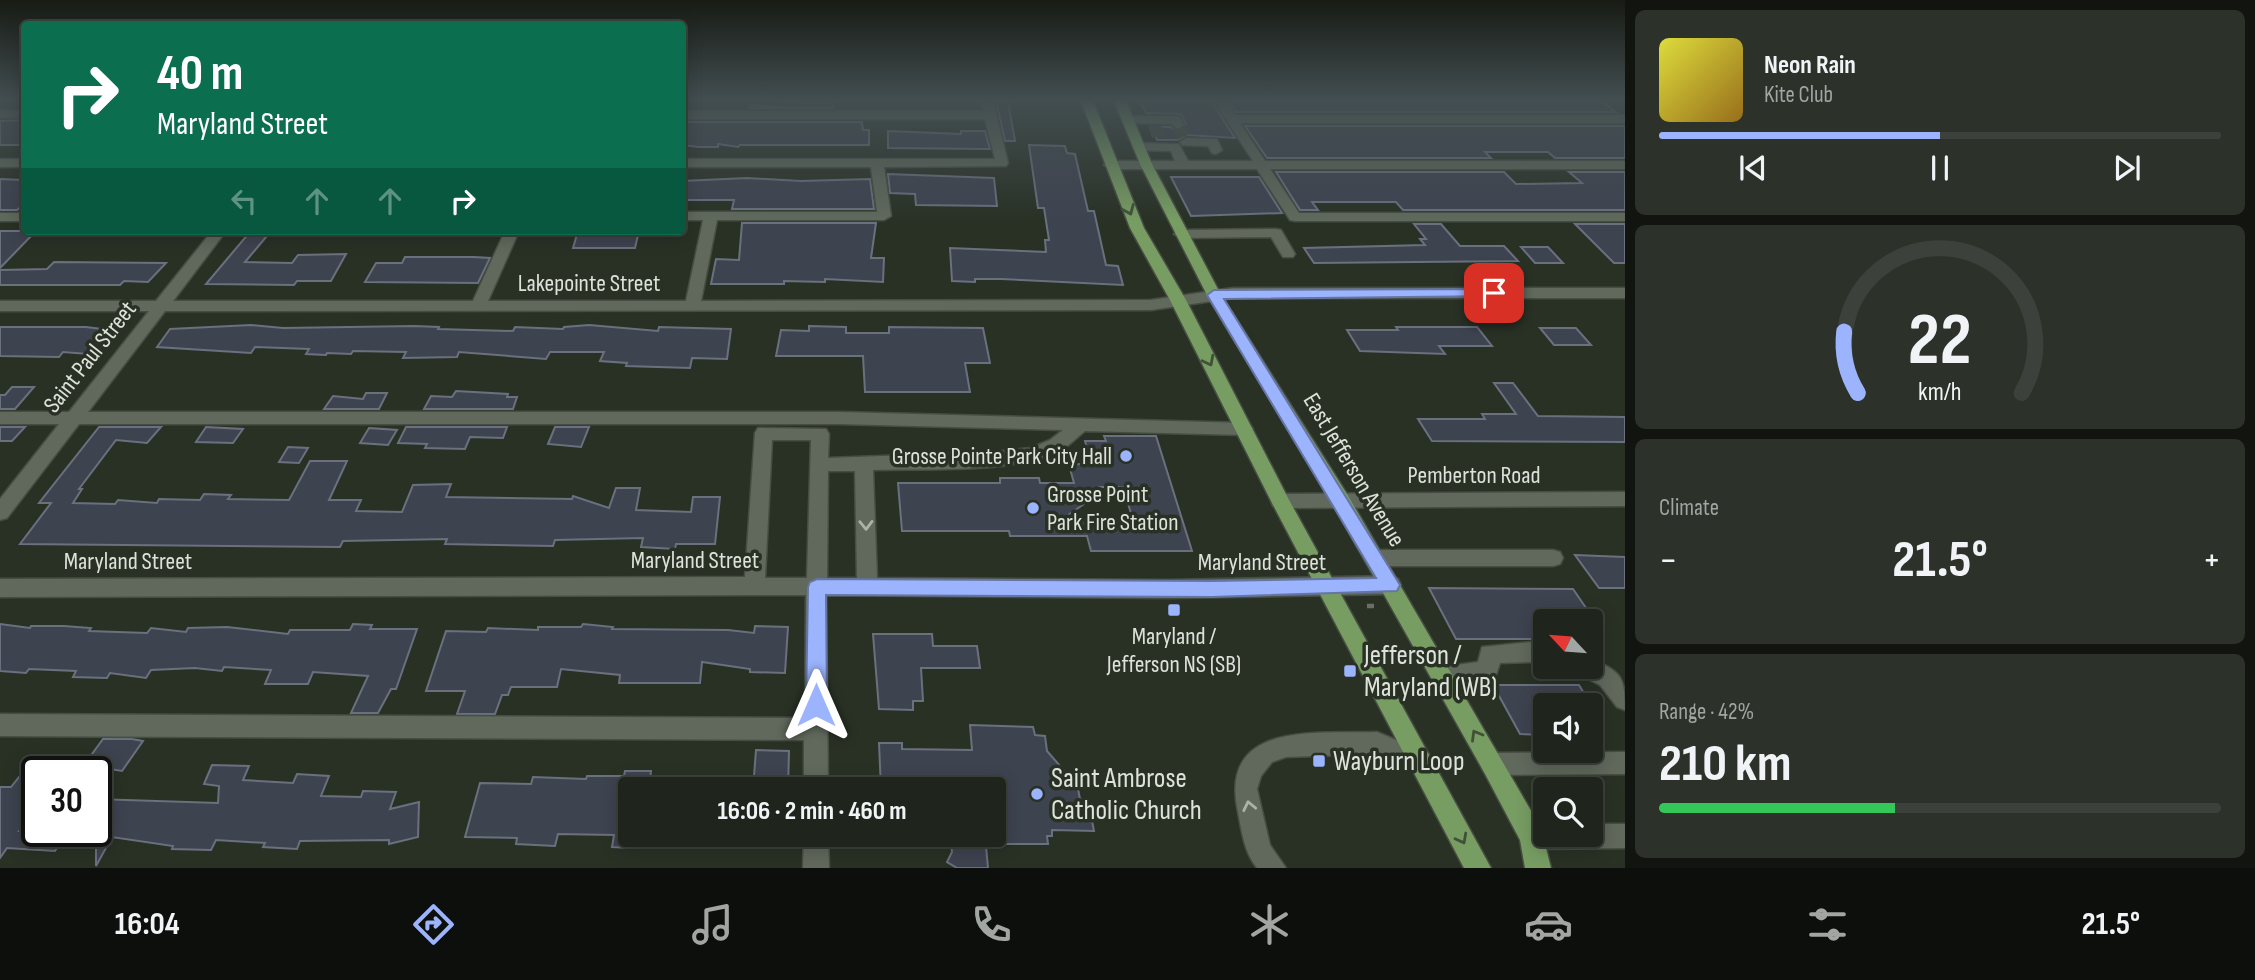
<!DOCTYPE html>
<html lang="en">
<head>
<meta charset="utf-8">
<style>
	:root { --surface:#1f251c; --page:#2c3129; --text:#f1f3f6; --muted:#a1a5a3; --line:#3c423b; --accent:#9bb4fd }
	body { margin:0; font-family:"Sofia Sans Condensed",sans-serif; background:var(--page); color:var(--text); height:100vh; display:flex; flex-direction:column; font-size:26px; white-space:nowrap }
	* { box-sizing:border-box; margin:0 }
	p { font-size:23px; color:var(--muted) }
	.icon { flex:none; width:38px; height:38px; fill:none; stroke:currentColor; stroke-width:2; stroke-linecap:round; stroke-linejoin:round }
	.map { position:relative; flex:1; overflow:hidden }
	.details { display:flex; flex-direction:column; gap:10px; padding:10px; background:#11140f; width:630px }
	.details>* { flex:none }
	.top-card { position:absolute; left:21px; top:21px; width:665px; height:214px; border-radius:7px; box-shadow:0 4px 18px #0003,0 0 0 2px var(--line); background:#0b6e4f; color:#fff; overflow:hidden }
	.needle { width:46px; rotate:296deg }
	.fabs { position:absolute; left:1533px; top:609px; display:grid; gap:14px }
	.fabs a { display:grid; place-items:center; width:70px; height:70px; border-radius:7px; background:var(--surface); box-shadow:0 4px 18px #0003,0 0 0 2px var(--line); font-size:35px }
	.speed { position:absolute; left:21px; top:756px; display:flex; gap:14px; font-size:35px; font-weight:700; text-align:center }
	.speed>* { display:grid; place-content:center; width:91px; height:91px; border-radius:50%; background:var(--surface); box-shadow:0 4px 18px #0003,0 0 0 2px var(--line); line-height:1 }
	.speed .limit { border:4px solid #111; border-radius:10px; background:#fff; color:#111 }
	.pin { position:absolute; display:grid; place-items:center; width:60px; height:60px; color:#fff; margin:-30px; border-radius:14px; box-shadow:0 4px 10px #0006 }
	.me { position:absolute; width:77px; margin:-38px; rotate:0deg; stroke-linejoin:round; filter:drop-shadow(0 0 5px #0008) }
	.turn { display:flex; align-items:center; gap:24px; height:147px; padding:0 21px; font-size:32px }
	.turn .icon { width:91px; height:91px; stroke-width:2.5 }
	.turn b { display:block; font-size:49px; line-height:60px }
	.lanes { display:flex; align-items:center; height:66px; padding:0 21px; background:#0003; justify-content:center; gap:35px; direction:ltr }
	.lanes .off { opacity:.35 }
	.big { font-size:52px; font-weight:700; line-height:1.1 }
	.details .widget { flex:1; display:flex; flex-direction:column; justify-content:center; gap:10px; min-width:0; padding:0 24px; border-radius:10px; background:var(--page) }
	.details .dial { align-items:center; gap:0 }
	.dial svg { height:182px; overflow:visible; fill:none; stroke:var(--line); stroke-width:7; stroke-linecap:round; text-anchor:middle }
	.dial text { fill:var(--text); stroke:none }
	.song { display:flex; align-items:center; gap:21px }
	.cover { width:84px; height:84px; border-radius:10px; background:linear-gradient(135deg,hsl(60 70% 55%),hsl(40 70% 35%)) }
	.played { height:7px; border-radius:4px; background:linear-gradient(90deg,var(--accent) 50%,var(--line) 50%) }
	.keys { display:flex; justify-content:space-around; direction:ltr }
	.heat { display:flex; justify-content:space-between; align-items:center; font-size:38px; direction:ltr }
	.charge { height:10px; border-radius:5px; background:linear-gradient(90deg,#34c759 42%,var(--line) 0) }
	.trip { position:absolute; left:618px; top:777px; width:388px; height:70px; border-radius:7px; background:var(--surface); box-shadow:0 4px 18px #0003,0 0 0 2px var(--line); font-weight:700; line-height:70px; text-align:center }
	.tab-bar { display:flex; height:112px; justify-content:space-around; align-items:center; background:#0c0f0b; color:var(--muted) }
	.tab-bar .icon { width:49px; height:49px }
	.tab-bar .selected { color:var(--accent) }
	.tab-bar b { font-size:32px; color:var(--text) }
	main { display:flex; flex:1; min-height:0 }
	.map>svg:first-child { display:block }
</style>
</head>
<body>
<main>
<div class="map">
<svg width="1625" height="868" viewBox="0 0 1625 868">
	<rect width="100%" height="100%" fill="#293125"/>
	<g fill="#3e4350" stroke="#6a707e" stroke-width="2" fill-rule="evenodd">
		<path d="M784,101H789L833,103V108H749L750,105L782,107Z"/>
		<path d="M996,101H1008L1015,141H1005Z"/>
		<path d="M1140,101H1211L1235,138L1186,135L1178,140H1157L1152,126L1170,127L1178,132L1186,124L1181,114L1146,113Z"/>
		<path d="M1229,101H1601L1616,112H1236Z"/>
		<path d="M24,120V145H0V121Z"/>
		<path d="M687,122H862L863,130H869V145H740L738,147L718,144V147H699L682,145Z"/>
		<path d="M1245,126H1625V158H1555L1548,152H1485L1491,158H1267Z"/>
		<path d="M888,131L961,134V131H985L990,149L888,148Z"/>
		<path d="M1029,145L1065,146L1067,153L1075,154L1088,211H1094L1106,265L1118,266L1123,285L1001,279H975V282L952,281L950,248L1046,252L1045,240H1049L1044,208H1038Z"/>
		<path d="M1276,172H1504L1516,184L1582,183L1569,172H1625V210H1403L1396,202H1312L1318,210H1300Z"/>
		<path d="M888,174L994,178L997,206L916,205L915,194L890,193Z"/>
		<path d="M1171,177H1259L1282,213L1191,216Z"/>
		<path d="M747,178L801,181L870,179L874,209H732L734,200H682V181Z"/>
		<path d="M0,179L24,180V204L17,210H0Z"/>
		<path d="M742,223H876L871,258H884L883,282L825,279V282L784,281V284H711L716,259L739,260Z"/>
		<path d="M1414,224H1441L1460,246H1504L1518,261L1314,263L1304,248L1425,245L1420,239H1426Z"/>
		<path d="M1575,224H1625V263H1614Z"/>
		<path d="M0,231H36L0,268Z"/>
		<path d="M578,231H639L635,248H573Z"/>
		<path d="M249,233L267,236L245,262L292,263L298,255L346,254L331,281H297L294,285L206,284Z"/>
		<path d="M1521,247H1548L1563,263H1535Z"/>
		<path d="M405,257H474L490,258L478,283L365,282L376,263H402Z"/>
		<path d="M54,262L166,263L148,282L124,281L120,285H0V270L47,269Z"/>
		<path d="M251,325L283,328L414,326L439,327L438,329L513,331L515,327L563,329L564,327L589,325L658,331L659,327L731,329L727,359L692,358L690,368L626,366L627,363L600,361L604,352H550L546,359L459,352L457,357L403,358L406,352L353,351L351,354L327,353L326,355L306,354L309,349L255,347L251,353L157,347L170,329Z"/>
		<path d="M809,326L846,327V333H889V327L983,328L990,363H965L970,392H865L863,356H776L781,330L809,331Z"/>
		<path d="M0,327H86L110,330L88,354L63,352L59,357L0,356Z"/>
		<path d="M1396,327H1477L1492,346H1439L1445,354L1360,351L1347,330H1398Z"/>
		<path d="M1540,328H1576L1591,345H1554Z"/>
		<path d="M1494,383H1513L1538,416L1625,417V442L1432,441L1418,419H1485L1482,414H1516Z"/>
		<path d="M12,387H34L15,409H0V395H5Z"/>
		<path d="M456,391L508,394L507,397H517L513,409H424L431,396L452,397Z"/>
		<path d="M366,393H387L379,409H324L333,396L363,399Z"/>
		<path d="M0,427H25L12,441H0Z"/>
		<path d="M99,427H161L147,443L116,440L79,489H82L73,503L115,504L118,500L157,503L159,499L200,500L204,494L231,495L228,499L289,500L310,461H347L329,500H361L356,511L402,512L413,485L451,484L446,497L572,499L573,496L609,508L616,488H640L636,510L691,512L693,497H720L715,544H676L675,549L641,547L643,538L555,540L553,546L445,544L447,539L343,541L340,547L20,544L51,503H39Z"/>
		<path d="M206,427L243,429L233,443L196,442Z"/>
		<path d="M406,427H507L503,438L470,437L465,449L425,448L427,444L398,443Z"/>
		<path d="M555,427H589L581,447L548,444Z"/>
		<path d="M369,428L397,430L388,445L360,443Z"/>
		<path d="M1104,436H1156L1192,551H1091L1087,536H1010L1009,531H902L898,483H1000V478H1039L1040,483H1074L1069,465L1091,463L1085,441H1106ZM1099,487H1123L1133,520H1061L1097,495Z"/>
		<path d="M288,447L308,448L299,463L279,462Z"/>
		<path d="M1575,555L1625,557V588H1599Z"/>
		<path d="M1429,588L1573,589L1595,621H1545V639H1456Z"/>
		<path d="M0,624L30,628L31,626H64L91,628L89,631L147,633L151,628L186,632L188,628L227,627L288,634L290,630H350L353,624L372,625L370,629H417L396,689H391L378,713H351L368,676L313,672L308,684H265L271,670L224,667L222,671L195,668L151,670L146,678L110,673L107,678L73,677L76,671L29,669L26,673L0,671Z"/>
		<path d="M583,624L613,627L612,629L728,630L754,633L755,626L788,627L785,673L750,672V669L702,662L700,683H619L620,675L561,669L557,687H511L508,695H502L495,714H457L465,691H426L446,631L486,632L488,628L538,630V627H581Z"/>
		<path d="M873,634H932L933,646H977L980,668H921L923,701H913V710L879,709Z"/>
		<path d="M1493,685H1579L1591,705H1545V735L1520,734Z"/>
		<path d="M970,725L1033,727L1035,735L1045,736L1047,751L1067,774L1069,788L1078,789L1080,799L1088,800L1094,831L1052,830V836H1047L1048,844H994V789H881L879,743H902V749L972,750Z"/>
		<path d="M103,739H132L143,741L122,771L84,765Z"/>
		<path d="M756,750L789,751L788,789H753Z"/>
		<path d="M212,765L249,766L243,780L293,783L297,774L329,776L321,796L361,797L363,791L396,792L390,809L419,802L418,837L389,844V840L300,841L297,849L263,847L265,843L216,840L211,850L172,849L173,846L112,837L96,866V847L58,846L55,851L7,848L0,858V787H11L19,777L37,779V806L19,831H96V799L218,803L219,786L204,784Z"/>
		<path d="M625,771H651L649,789H630V848L612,847L614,835L558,834L555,846L516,844L517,838L465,837L480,783L531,784L533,777L586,779L587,776H624Z"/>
		<path d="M950,835H985L988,868H957L947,862L952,852Z"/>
	</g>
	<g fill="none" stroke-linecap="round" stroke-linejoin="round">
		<g stroke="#444c40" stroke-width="13" stroke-dasharray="13 6" stroke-linecap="butt">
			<path d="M1154,124L1160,140"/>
			<path d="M1178,125L1185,140"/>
		</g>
		<g stroke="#474d43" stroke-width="3">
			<g id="minor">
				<path d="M981,101H993L1008,163L1006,166L884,167L891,216L884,220H717L701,301L1151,300L1233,288H1625V298H1233L1151,310L165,311L88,412H839L1244,423L1250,425L1253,429L1250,433L1244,435L1085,431C1077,437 1069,446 1060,451C1012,474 927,468 873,470L877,578L1167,580L1391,576L1398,579L1401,585L1398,591L1391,594L1167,598L826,595L828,789H804V740L0,736V714L805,718L806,595L0,597V579L745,577L755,433L758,428L826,429L829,434L828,458L991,452L1031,448L1050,440L1063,430L839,424H79L7,518L0,520V499L59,424H0V412H69L149,311H0V301H156L212,231H226L173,301H473L505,231H519L488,301H686L703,220H682V212H877L871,167H682V159H995L985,119H682V111H984ZM772,440H811L807,578H765ZM828,471H855L857,578H827Z"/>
				<path d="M1214,101H1226L1235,115H1625V123H1240L1265,161H1625V169H1270L1299,213H1625V221H1295L1290,220L1257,169H1110L1104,165L1110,161H1175L1171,151L1135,150L1133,147L1139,143L1179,144L1188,161H1253Z"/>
				<path d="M0,110L24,111V117L0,118Z"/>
				<path d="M1128,116H1176L1180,117L1184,125L1178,129L1171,124L1124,123L1122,120Z"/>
				<path d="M1186,138L1217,139L1222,150L1216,154L1212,153L1208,146L1182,145L1180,142Z"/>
				<rect x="0" y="159" width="24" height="8"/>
				<rect x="0" y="213" width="24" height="8"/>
				<path d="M1276,229L1281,230L1295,254L1293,257H1283L1271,237L1181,238L1174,234L1181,230Z"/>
				<path d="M1625,492V506L1280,508L1273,506L1271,501L1273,496L1280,494Z"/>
				<path d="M1374,550H1553L1560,552L1563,558L1560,564L1553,566H1374L1367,564L1364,558L1367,552Z"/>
				<path d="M1532,642L1545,645V665L1532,662L1500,663L1496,675C1478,682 1453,689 1434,682L1431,675L1434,668L1478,662L1482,647Z"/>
				<path d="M1591,659C1622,672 1625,677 1625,710L1617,707L1600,685L1578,674L1575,667H1591Z"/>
				<path d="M1377,732L1429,754L1433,762L1429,770L1421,773L1376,754L1286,757L1272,762L1261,776L1257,789L1270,845L1286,868H1257C1244,852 1242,832 1238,812C1218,720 1317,734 1377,732Z"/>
				<path d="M1625,752V774L1492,775L1484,772L1480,764L1484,756L1492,753Z"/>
				<path d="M1545,824V835H1591V824H1625V848L1532,849L1523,846L1520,837L1523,828Z"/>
				<path d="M804,835H828L829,868H803Z"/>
			</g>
		</g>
		<g stroke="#474d43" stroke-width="3">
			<g id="major">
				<path d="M1081,101H1093L1144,228L1186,300L1288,498L1491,868H1464L1271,501L1170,300L1130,228Z"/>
				<path d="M1114,101H1126L1152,164L1221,295L1347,494L1541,828L1551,868H1525L1520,840L1484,772L1333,504L1207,295L1140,164Z"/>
			</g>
		</g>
		<path stroke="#686f64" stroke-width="4.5" stroke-dasharray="7 7" stroke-linecap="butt" d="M1367,606H1379"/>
		<use href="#minor" fill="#60695c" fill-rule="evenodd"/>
		<use href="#major" fill="#779d63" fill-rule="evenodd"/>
	</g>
	<defs><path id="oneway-chevron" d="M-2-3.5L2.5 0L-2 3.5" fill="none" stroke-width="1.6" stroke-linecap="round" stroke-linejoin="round" transform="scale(1.75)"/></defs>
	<g stroke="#405138">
		<use href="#oneway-chevron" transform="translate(1129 210) rotate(67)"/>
		<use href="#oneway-chevron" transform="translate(1209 361) rotate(63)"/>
		<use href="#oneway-chevron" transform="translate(1476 735) rotate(-120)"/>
		<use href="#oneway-chevron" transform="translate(1462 839) rotate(62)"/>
	</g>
	<g stroke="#abb2a8">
		<use href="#oneway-chevron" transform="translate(866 525) rotate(89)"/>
		<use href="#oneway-chevron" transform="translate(1249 806) rotate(-102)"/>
	</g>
	<linearGradient id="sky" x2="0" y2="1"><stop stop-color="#171b14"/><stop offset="0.45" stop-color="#434e51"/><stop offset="1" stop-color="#434e51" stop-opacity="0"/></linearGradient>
	<rect width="1625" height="222" fill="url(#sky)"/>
	<path fill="#9bb4fd" stroke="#6575a4" stroke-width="2" d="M1494,289L1501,293L1499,296L1224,299L1397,580L1400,585L1397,591L1212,597L826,595L827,705L824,711L816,714L809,711L806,705L808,587L810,582L817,579L1212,581L1376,578L1207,295L1214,290Z"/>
	<g fill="#9bb4fd" stroke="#293125" stroke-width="2.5">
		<circle cx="1126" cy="456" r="7"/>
		<circle cx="1033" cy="508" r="7"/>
		<rect x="1167" y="603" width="14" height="14" rx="3.5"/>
		<rect x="1343" y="664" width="14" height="14" rx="3.5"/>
		<rect x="1312" y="754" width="14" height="14" rx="3.5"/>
		<circle cx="1037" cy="794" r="7"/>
	</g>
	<g text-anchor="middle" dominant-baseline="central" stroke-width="7" stroke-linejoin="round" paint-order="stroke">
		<g font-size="24" fill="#dde2da" stroke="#293125">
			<text x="589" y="283">Lakepointe Street</text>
			<text transform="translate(90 357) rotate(-52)">Saint Paul Street</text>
			<text transform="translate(1354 470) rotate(59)">East Jefferson Avenue</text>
			<text x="1474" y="475">Pemberton Road</text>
			<text x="695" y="560">Maryland Street</text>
			<text x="128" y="561">Maryland Street</text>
			<text x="1262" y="562">Maryland Street</text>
		</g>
		<g font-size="24" fill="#dde2da" stroke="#293125" text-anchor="end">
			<text x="1112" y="456">Grosse Pointe Park City Hall</text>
			<text x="1047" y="494" text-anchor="start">Grosse Point<tspan x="1047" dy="28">Park Fire Station</tspan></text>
			<text x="1174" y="636" text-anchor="middle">Maryland /<tspan x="1174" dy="28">Jefferson NS (SB)</tspan></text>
		</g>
		<g font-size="28" fill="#dde2da" stroke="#293125" text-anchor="start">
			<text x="1364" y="655">Jefferson /<tspan x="1364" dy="32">Maryland (WB)</tspan></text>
			<text x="1333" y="761">Wayburn Loop</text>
			<text x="1051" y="778">Saint Ambrose<tspan x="1051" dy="32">Catholic Church</tspan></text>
		</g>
	</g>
</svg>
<div class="fabs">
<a><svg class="needle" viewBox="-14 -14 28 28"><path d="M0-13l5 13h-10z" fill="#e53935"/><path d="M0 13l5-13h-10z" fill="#a1a5a3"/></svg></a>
<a><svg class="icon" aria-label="sound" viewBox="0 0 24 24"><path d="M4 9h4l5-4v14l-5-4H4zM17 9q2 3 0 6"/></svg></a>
<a><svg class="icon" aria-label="search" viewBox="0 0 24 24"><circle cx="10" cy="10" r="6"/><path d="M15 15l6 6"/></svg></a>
</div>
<div class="speed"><div class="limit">30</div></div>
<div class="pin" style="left:1494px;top:293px;background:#d93025"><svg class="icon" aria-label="arrive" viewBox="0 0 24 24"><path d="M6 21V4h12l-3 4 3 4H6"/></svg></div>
<svg class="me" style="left:816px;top:705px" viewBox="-20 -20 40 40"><path d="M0-17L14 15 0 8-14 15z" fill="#9bb4fd" stroke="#fff" stroke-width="4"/></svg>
<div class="trip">16:06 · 2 min · 460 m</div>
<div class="top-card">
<div class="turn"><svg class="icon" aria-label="right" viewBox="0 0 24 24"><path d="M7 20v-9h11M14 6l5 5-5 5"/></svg><div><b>40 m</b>Maryland Street</div></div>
<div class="lanes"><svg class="icon off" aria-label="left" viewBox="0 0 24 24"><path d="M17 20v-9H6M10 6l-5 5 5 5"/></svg><svg class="icon off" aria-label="ahead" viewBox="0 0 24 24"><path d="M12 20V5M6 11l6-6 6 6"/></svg><svg class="icon off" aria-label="ahead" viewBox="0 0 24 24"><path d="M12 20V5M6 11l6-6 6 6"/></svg><svg class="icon" aria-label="right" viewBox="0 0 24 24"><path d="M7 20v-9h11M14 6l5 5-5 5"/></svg></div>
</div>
</div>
<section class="details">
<div class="widget">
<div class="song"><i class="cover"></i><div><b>Neon Rain</b><p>Kite Club</p></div></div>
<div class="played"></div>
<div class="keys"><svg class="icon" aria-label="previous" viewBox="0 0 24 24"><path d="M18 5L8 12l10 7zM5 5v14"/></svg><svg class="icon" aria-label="pause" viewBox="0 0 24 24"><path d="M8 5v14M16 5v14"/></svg><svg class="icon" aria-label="next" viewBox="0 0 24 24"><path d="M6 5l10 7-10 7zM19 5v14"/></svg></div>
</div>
<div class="widget dial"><svg viewBox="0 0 100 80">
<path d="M14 69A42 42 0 1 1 86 69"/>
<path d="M14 69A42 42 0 0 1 8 42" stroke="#9bb4fd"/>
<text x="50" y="56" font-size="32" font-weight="700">22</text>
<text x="50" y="72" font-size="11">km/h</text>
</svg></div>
<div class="widget"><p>Climate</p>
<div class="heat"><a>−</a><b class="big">21.5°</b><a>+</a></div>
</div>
<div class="widget"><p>Range · 42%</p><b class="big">210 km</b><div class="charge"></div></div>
</section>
</main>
<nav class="tab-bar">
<b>16:04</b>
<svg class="icon selected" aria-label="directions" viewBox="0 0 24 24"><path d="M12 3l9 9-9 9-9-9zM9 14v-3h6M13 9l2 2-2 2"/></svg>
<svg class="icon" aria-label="music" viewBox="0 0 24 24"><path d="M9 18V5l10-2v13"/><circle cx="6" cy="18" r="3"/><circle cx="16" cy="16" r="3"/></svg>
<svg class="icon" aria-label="phone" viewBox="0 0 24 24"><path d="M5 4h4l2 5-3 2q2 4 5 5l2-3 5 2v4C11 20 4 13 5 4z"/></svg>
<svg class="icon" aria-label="climate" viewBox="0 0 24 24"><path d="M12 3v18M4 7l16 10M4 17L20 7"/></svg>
<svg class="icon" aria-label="car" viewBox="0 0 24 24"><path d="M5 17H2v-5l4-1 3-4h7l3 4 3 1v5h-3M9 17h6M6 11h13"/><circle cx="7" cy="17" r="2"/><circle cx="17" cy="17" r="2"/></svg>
<svg class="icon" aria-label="filters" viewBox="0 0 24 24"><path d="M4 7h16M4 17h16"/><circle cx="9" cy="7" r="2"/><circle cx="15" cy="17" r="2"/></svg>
<b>21.5°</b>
</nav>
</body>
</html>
